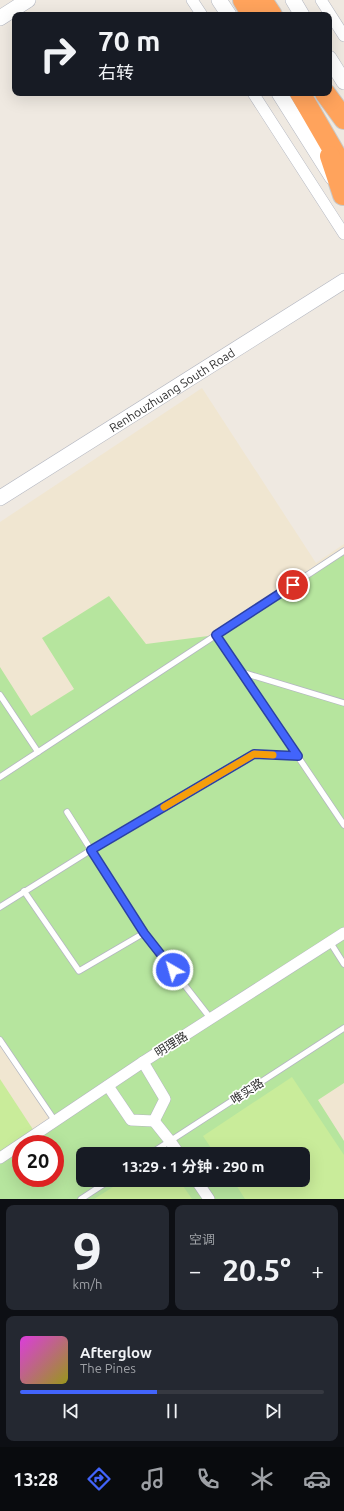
<!DOCTYPE html>
<html lang="zh">
<head>
<meta charset="utf-8">
<style>
	:root { --surface:#171b24; --page:#242831; --text:#f1f3f6; --muted:#9ea1a6; --line:#363941; --accent:#4264fb }
	body { margin:0; font-family:Ubuntu,"Noto Sans SC",sans-serif; background:var(--page); color:var(--text); height:100vh; display:flex; flex-direction:column; font-size:15px; white-space:nowrap }
	* { box-sizing:border-box; margin:0 }
	p { font-size:13px; color:var(--muted) }
	.icon { flex:none; width:22px; height:22px; fill:none; stroke:currentColor; stroke-width:2; stroke-linecap:round; stroke-linejoin:round }
	.map { position:relative; height:1199px; overflow:hidden }
	.sheet { display:flex; flex-direction:column; gap:6px; padding:6px; background:#0d0f14; flex:1 }
	.sheet>* { flex:none }
	.hud { position:absolute; left:12px; top:12px; width:320px; height:84px; border-radius:8px; box-shadow:0 4px 16px #0002; background:#171b24; color:var(--text); overflow:hidden }
	.speed { position:absolute; left:12px; top:1135px; display:flex; gap:8px; font-size:20px; font-weight:700; text-align:center }
	.speed>* { display:grid; place-content:center; width:52px; height:52px; border-radius:50%; background:var(--surface); box-shadow:0 4px 16px #0002; line-height:1 }
	.speed .limit { border:6px solid #d22; background:#fff; color:#111 }
	.pin { position:absolute; display:grid; place-items:center; width:34px; height:34px; color:#fff; margin:-17px; border:2px solid #fff; border-radius:50%; box-shadow:0 1px 4px #0007 }
	.me { position:absolute; width:44px; margin:-22px; rotate:322deg; stroke-linejoin:round; filter:drop-shadow(0 0 3px #0008) }
	.turn { display:flex; align-items:center; gap:14px; height:84px; padding:0 20px; font-size:18px }
	.turn .icon { width:52px; height:52px; stroke-width:2.5 }
	.turn b { display:block; font-size:28px; line-height:34px }
	.big { font-size:30px; font-weight:700; line-height:1.1 }
	.sheet .widget { flex:1; display:flex; flex-direction:column; justify-content:center; gap:6px; min-width:0; padding:0 14px; border-radius:8px; background:var(--page) }
	.sheet .dial { align-items:center; gap:0 }
	.dial b { font-size:52px; line-height:1 }
	.song { display:flex; align-items:center; gap:12px }
	.cover { width:48px; height:48px; border-radius:6px; background:linear-gradient(135deg,hsl(300 70% 55%),hsl(60 70% 35%)) }
	.played { height:4px; border-radius:2px; background:linear-gradient(90deg,var(--accent) 45%,var(--line) 45%) }
	.keys { display:flex; justify-content:space-around; direction:ltr }
	.heat { display:flex; justify-content:space-between; align-items:center; font-size:22px; direction:ltr }
	.sheet .tiles { flex:1; display:grid; gap:6px; grid-template-columns:1fr 1fr }
	.widget:last-child { grid-column:span 2 }
	.trip { position:absolute; left:76px; top:1147px; width:234px; height:40px; border-radius:8px; background:var(--surface); box-shadow:0 4px 16px #0002; font-weight:700; line-height:40px; text-align:center }
	.tabs { display:flex; height:64px; justify-content:space-around; align-items:center; background:#090b0e; color:var(--muted) }
	.tabs .icon { width:28px; height:28px }
	.tabs .on { color:var(--accent) }
	.tabs b { font-size:18px; color:var(--text) }
	.map>svg:first-child { display:block }
</style>
</head>
<body>
<div class="map">
<svg width="344" height="1199" viewBox="0 0 344 1199">
	<rect width="100%" height="100%" fill="#efe9e1"/>
	<path fill="#f0e6d1" fill-rule="evenodd" d="M202,388L316,563L344,544V1199H0V522ZM21,1144H55V1178H21ZM83,1154H303V1180H83Z"/>
	<g fill="#b6e59e" fill-rule="evenodd">
		<path d="M344,548V936L55,1121L0,1036V667L31,716L74,689L42,638L109,596L146,644L216,635Z"/>
		<path d="M344,937V1083L318,1100L344,1141V1199H0V1161L21,1147V1178H55V1144H26ZM83,1154H303V1180H83Z"/>
	</g>
	<g fill="#c9ec9a">
		<path d="M292,1077L344,1155V1199H245L233,1180H303V1154H215L203,1136Z"/>
		<path d="M0,1079L36,1134L0,1158Z"/>
		<path d="M124,1180H179L192,1199H94Z"/>
	</g>
	<g fill="none" stroke-linecap="round" stroke-linejoin="round">
		<g stroke="#b4b7c1" stroke-width="7">
			<g id="lane">
				<path d="M216,635L344,825"/>
				<path d="M241,672L344,703"/>
				<path d="M0,695L38,752L0,777"/>
				<path d="M38,752L344,551"/>
				<path d="M67,812L91,850L254,754L298,756"/>
				<path d="M24,891L79,971L144,933"/>
				<path d="M0,907L91,850L144,933L211,1019"/>
				<path d="M330,942L344,964"/>
				<path d="M0,1040L55,1121"/>
				<path d="M150,1154L344,1028"/>
				<path d="M81,1199L110,1180"/>
			</g>
		</g>
		<g stroke="#b4b7c1" stroke-width="12">
			<g id="street">
				<path d="M192,0L202,15"/>
				<path d="M321,0L344,36"/>
				<path d="M253,93L344,234"/>
				<path d="M108,1086L131,1120L154,1121L165,1099L143,1062"/>
				<path d="M154,1121L170,1141L179,1154"/>
				<path d="M0,1158L143,1062L344,933"/>
				<path d="M196,1180L209,1199"/>
			</g>
		</g>
		<g stroke="#b4b7c1" stroke-width="16">
			<g id="secondary">
				<path d="M219,0L229,15"/>
				<path d="M293,0L302,15"/>
				<path d="M0,18L28,0"/>
				<path d="M329,58L344,82"/>
				<path d="M279,93L332,177"/>
				<path id="s1" d="M0,498L344,281"/>
			</g>
		</g>
		<g stroke="#c9c9c9" stroke-width="22">
			<g id="highway">
				<path d="M243,0L252,15"/>
				<path d="M262,0L272,15"/>
				<path d="M300,93L344,169"/>
				<path d="M325,93L344,119"/>
				<path d="M330,156L343,195"/>
			</g>
		</g>
		<use href="#lane" stroke="#fff" stroke-width="5.5"/>
		<use href="#street" stroke="#fff" stroke-width="11"/>
		<use href="#secondary" stroke="#fff" stroke-width="15"/>
		<use href="#highway" stroke="#ffa35c" stroke-width="20"/>
	</g>
	<g fill="none" stroke-linecap="round" stroke-linejoin="round">
		<g stroke="#2b41a3" stroke-width="10">
			<path id="route" d="M173,970L144,933L91,850L254,754L298,756L216,635L293,585"/>
		</g>
		<use href="#route" stroke="#4264fb" stroke-width="7"/>
		<path stroke="#f59e0b" stroke-width="7" d="M164,807L254,754L273,755"/>
	</g>
	<g text-anchor="middle" dominant-baseline="central" stroke-width="3.5" stroke-linejoin="round" paint-order="stroke">
		<g font-size="12" fill="#2e2e2e" stroke="#fff">
			<text stroke="none"><textPath href="#s1" startOffset="203">Renhouzhuang South Road</textPath></text>
			<text transform="translate(171 1044) rotate(-32)">明理路</text>
			<text transform="translate(247 1091) rotate(-33)">唯实路</text>
		</g>
	</g>
</svg>
<div class="speed"><div class="limit">20</div></div>
<div class="pin" style="left:293px;top:585px;background:#d93025"><svg class="icon" aria-label="arrive" viewBox="0 0 24 24"><path d="M6 21V4h12l-3 4 3 4H6"/></svg></div>
<svg class="me" style="left:173px;top:970px" viewBox="-20 -20 40 40"><circle r="17" fill="#4264fb" stroke="#fff" stroke-width="3"/><path d="M0-11L8 9 0 5-8 9z" fill="#fff"/></svg>
<div class="trip">13:29 · 1 分钟 · 290 m</div>
<div class="hud">
<div class="turn"><svg class="icon" aria-label="right" viewBox="0 0 24 24"><path d="M7 20v-9h11M14 6l5 5-5 5"/></svg><div><b>70 m</b>右转</div></div>
</div>
</div>
<section class="sheet">
<div class="tiles">
<div class="widget dial"><b>9</b><p>km/h</p></div>
<div class="widget"><p>空调</p>
<div class="heat"><a>−</a><b class="big">20.5°</b><a>+</a></div>
</div>
<div class="widget">
<div class="song"><i class="cover"></i><div><b>Afterglow</b><p>The Pines</p></div></div>
<div class="played"></div>
<div class="keys"><svg class="icon" aria-label="previous" viewBox="0 0 24 24"><path d="M18 5L8 12l10 7zM5 5v14"/></svg><svg class="icon" aria-label="pause" viewBox="0 0 24 24"><path d="M8 5v14M16 5v14"/></svg><svg class="icon" aria-label="next" viewBox="0 0 24 24"><path d="M6 5l10 7-10 7zM19 5v14"/></svg></div>
</div>
</div>
</section>
<nav class="tabs">
<b>13:28</b>
<svg class="icon on" aria-label="directions" viewBox="0 0 24 24"><path d="M12 3l9 9-9 9-9-9zM9 14v-3h6M13 9l2 2-2 2"/></svg>
<svg class="icon" aria-label="music" viewBox="0 0 24 24"><path d="M9 18V5l10-2v13"/><circle cx="6" cy="18" r="3"/><circle cx="16" cy="16" r="3"/></svg>
<svg class="icon" aria-label="phone" viewBox="0 0 24 24"><path d="M5 4h4l2 5-3 2q2 4 5 5l2-3 5 2v4C11 20 4 13 5 4z"/></svg>
<svg class="icon" aria-label="climate" viewBox="0 0 24 24"><path d="M12 3v18M4 7l16 10M4 17L20 7"/></svg>
<svg class="icon" aria-label="car" viewBox="0 0 24 24"><path d="M5 17H2v-5l4-1 3-4h7l3 4 3 1v5h-3M9 17h6M6 11h13"/><circle cx="7" cy="17" r="2"/><circle cx="17" cy="17" r="2"/></svg>
</nav>
</body>
</html>
